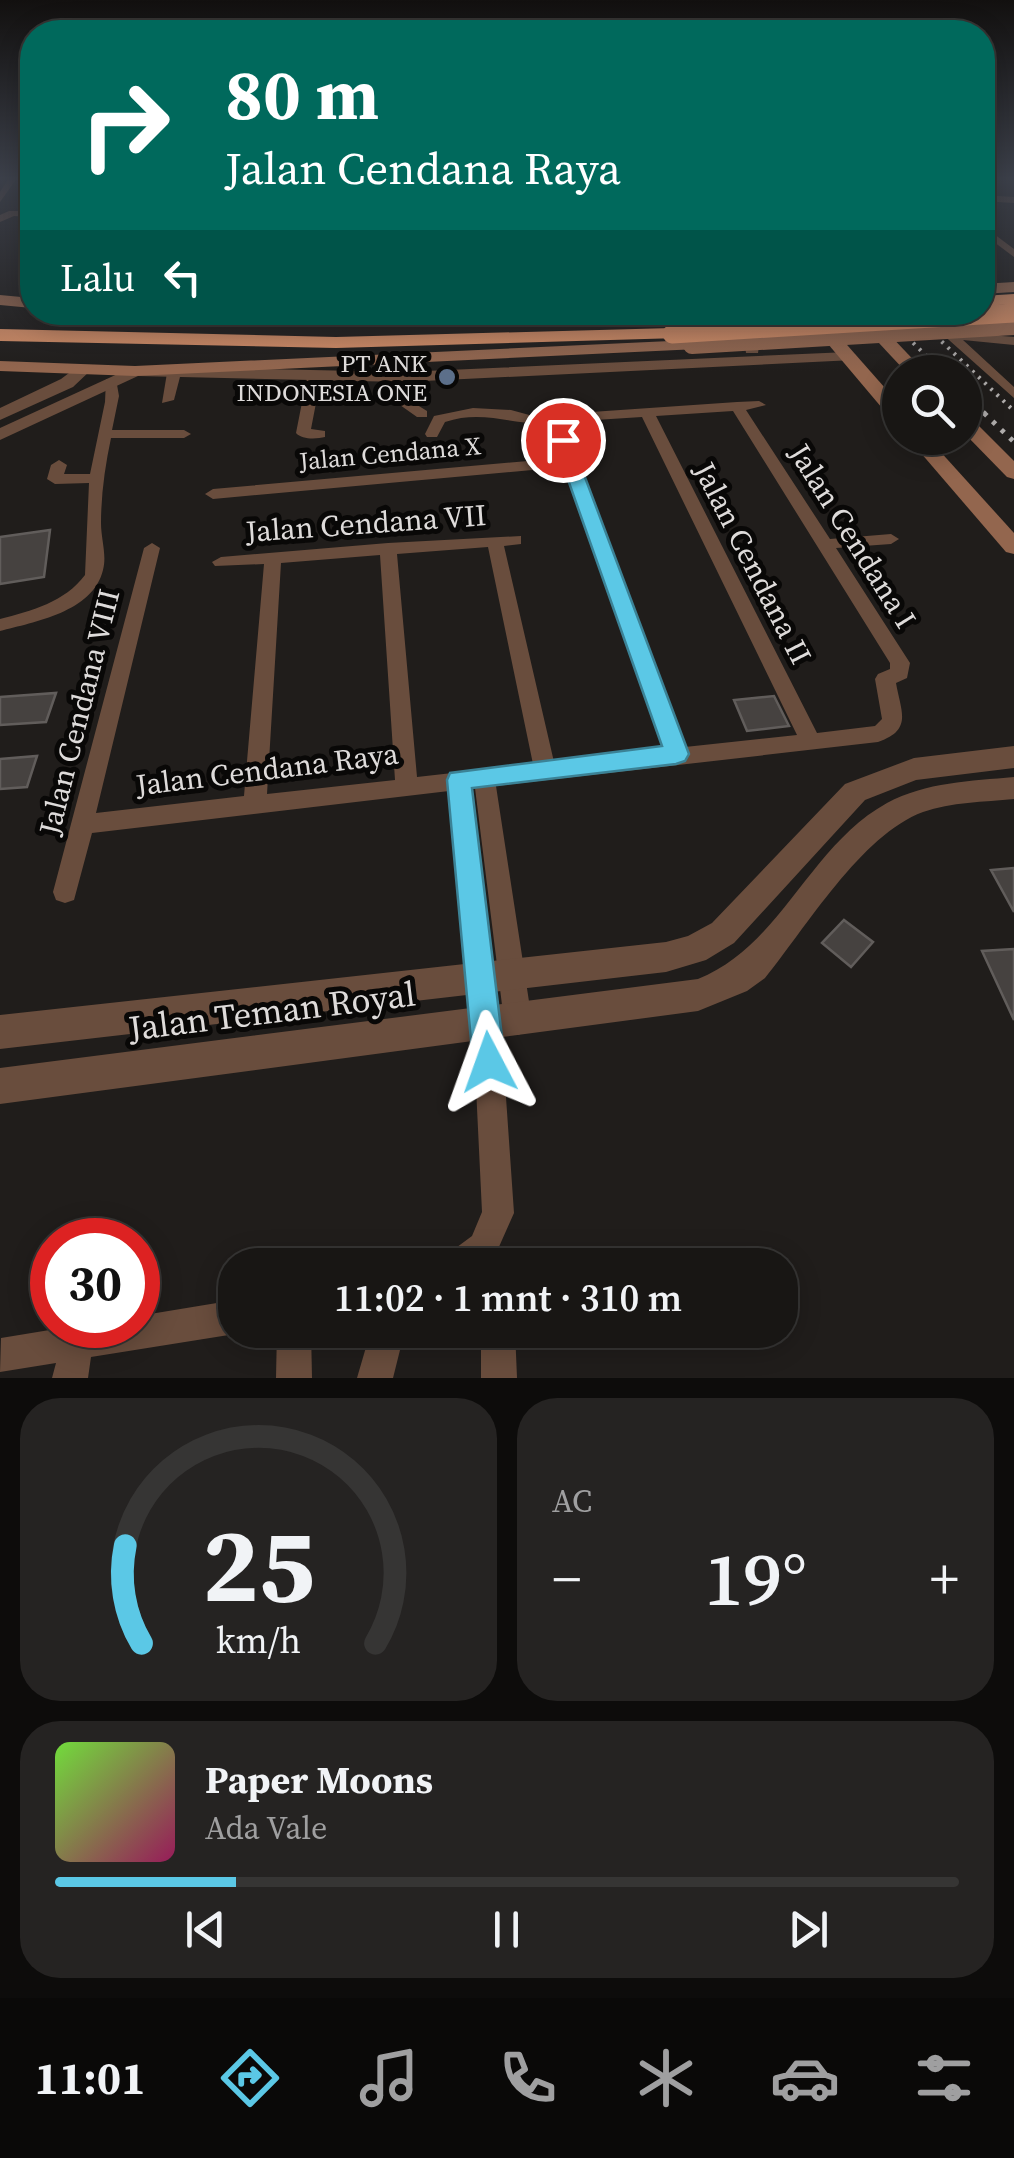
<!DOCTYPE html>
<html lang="id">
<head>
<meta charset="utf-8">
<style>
	:root { --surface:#181614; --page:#252322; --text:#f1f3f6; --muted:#9f9fa0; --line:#363534; --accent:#5bc8e6 }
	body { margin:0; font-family:"Source Serif 4",serif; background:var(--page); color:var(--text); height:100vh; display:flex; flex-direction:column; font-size:38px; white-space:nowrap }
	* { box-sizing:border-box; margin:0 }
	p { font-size:32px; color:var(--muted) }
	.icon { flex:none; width:55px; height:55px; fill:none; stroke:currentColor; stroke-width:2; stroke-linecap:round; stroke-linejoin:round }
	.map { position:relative; height:1378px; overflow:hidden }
	.sheet { display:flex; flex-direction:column; gap:20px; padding:20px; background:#0d0c0b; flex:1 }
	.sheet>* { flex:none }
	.top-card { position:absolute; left:20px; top:20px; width:975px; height:305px; border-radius:40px; box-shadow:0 5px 25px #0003,0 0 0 2px var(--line); background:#00695c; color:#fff; overflow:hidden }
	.buttons { position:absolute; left:882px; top:355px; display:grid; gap:20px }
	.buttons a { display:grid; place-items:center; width:100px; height:100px; border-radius:50%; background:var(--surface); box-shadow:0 5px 25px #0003,0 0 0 2px var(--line); font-size:50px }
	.speed { position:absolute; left:30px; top:1218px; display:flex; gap:20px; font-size:50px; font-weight:700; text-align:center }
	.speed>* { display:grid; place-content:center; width:130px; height:130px; border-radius:50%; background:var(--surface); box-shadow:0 5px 25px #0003,0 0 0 2px var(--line); line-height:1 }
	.speed .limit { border:15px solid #d22; background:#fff; color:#111 }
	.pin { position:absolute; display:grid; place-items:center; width:85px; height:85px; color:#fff; margin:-42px; border:5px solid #fff; border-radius:50%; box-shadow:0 2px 10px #0007 }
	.me { position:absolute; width:110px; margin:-55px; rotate:356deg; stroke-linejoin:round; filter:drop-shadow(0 0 8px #0008) }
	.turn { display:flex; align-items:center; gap:35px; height:210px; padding:0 40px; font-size:45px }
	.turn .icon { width:130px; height:130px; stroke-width:2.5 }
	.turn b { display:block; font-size:70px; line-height:85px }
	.then { display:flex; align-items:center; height:95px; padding:0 40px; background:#0003; gap:20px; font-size:38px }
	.big { font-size:75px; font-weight:600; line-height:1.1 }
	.sheet .card { flex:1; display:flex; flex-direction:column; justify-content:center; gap:15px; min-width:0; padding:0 35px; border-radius:40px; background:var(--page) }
	.sheet .dial { align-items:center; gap:0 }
	.dial svg { height:260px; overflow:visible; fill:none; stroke:var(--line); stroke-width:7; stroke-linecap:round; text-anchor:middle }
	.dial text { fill:var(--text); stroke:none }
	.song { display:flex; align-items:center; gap:30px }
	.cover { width:120px; height:120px; border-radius:15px; background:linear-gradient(135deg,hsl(100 70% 55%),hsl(330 70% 35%)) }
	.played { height:10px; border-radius:5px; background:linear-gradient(90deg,var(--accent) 20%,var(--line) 20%) }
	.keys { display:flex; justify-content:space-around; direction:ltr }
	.heat { display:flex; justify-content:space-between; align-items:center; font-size:55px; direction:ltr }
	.sheet .tiles { flex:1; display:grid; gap:20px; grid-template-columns:1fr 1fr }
	.card:last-child { grid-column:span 2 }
	.trip { position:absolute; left:218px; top:1248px; width:580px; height:100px; border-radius:40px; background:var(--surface); box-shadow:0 5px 25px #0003,0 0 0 2px var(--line); font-weight:600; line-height:100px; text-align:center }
	.tab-bar { display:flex; height:160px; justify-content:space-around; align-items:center; background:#0a0908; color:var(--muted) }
	.tab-bar .icon { width:70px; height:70px }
	.tab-bar .current { color:var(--accent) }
	.tab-bar b { font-size:45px; color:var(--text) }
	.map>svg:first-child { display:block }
</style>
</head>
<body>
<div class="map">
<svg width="1014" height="1378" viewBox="0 0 1014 1378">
	<rect width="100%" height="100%" fill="#201d1b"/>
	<g fill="#464240" stroke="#615d5b" stroke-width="2.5">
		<path d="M50,530L44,577L0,584V537Z"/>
		<path d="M56,693L46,722L0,725V697Z"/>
		<path d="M774,696L789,726L747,731L734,700Z"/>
		<path d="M37,756L27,787L0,789V759Z"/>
		<path d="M1014,868V912L991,870Z"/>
		<path d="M844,920L873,942L851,967L822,943Z"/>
		<path d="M1014,949V1020L982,951Z"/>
	</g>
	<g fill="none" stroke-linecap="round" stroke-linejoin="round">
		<g fill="#694d3d" fill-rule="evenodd">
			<path d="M9,178H17L0,202V192Z"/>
			<path d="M982,195L1014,197V203L982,201Z"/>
			<path d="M9,211H32V217L14,216L0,222V215Z"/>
			<path d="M982,225L1014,249V257L982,233Z"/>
			<path d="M944,325L954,332L1014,337V345L963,340L1014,387V398L940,332V326Z"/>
			<path d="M174,369L181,373L174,400L162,403L167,373Z"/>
			<path d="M314,373L321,377L311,429L325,431V437C317,439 302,440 296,433L307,377Z"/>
			<path d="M398,374L410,377L414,403L427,411V417H417L400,405Z"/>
			<path d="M106,379H116L119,396L112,430H184L191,434L184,438H111C105,466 101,495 101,523C101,539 107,555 103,570C93,612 34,622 0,631V619C31,611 65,602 85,575L89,483L55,484L47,479L51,465L59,460L67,465L64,474H90L105,402Z"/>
			<path d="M737,402L759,401L766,405L746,410L830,539L891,534L899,539L891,544L836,548L910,663L907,678L896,683C901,712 913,730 878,742L496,786L532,1021L528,1031L518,1035L508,1031L504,1021L475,788L471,789L501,1025L514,1213L494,1258L486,1265H445L449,1253L472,1236L482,1212L473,1025L449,791L92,833L74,900L65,903L56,900L53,892L144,548L152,543L160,548L96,813L244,796L264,564L215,566L212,562L221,557L388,543L521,536V544L504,546L554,762L665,750L565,467L213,499L205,494L213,489L562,458L550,423C513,426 484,409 445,422L437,437H427L425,434L434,416L473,408L511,410L533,416ZM733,411L890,663V669L878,674L875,679L882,719L875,726L817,733L656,416ZM642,417L797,735L685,747L564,422ZM488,547L533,764L417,777L397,554ZM380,555L395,780L267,794L281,563Z"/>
			<path d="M235,1300V1330H244L235,1334L91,1357L88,1378H52L56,1363L0,1372L1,1338L80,1325H138V1316Z"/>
			<path d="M277,1330H311L312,1378H276Z"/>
			<path d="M371,1330H405L393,1378H357Z"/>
			<path d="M481,1330H515L517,1378H481Z"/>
		</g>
		<g fill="#694d3d" fill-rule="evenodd">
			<path d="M725,312H740L760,338L758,353H746L744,338Z"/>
			<path d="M848,352L854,354V360L403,382L138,376L0,440V428L135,366L403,372Z"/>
			<path d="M77,367L91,370L73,387L0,420V408L61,379Z"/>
			<path d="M1014,746V768L916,780L865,800L734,943L706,960L666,972L0,1049V1015L666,942L688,936L712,923L845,784L914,758Z"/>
			<path d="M1014,777V799C984,802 951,802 923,812C861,835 806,928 765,978L747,991L698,1011L0,1104V1068L698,979C781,946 809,846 887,803C926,782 971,781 1014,777Z"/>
		</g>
		<g fill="#93664e" fill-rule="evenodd">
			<path d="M1014,282V292L982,294V284Z"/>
			<path d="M0,295L32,298V308L0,305Z"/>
			<path d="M188,312H544L536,317L380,322L196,317Z"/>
			<path d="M801,312H818L900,405V423L893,421Z"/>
			<path d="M850,312H868L925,372H906Z"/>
			<path d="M692,340L698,341V349L135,376L0,371V361L135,366Z"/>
			<path d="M965,417L972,419L1014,461V479L1007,477L965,434Z"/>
			<path d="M908,438H928L1014,533V554L1006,552Z"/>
		</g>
		<g fill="#d28c65" fill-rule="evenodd">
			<path d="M1014,294V304L982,306V296Z"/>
			<path d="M672,328L681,334L679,338L336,348L0,341V329L336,337Z"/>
		</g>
		<g stroke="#afacab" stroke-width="4" stroke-dasharray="2.5 6" stroke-linecap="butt">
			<path d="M890,312L920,341"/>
			<path d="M911,312L1014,411"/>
			<path d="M907,337L943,372"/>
			<path d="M965,394L987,415"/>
		</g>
		<path stroke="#afacab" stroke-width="5" stroke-dasharray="4 8" stroke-linecap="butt" d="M984,413L1014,442"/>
		<path stroke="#93664e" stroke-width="18" d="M692,345L1014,326"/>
		<path stroke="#d28c65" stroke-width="19" d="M672,334L1014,313"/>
	</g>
	<linearGradient id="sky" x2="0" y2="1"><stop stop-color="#12100f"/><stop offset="0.48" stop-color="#3c404a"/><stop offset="1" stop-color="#3c404a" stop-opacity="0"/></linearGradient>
	<rect width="1014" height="371" fill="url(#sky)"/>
	<path fill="#5bc8e6" stroke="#3b8296" stroke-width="2.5" d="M557,436L571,440L689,754L685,761L676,764L472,788L505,1062L500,1074L489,1079L478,1074L473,1062L447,780L450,773L662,746L554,440Z"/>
	<circle fill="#5c6f8a" stroke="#090807" stroke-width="4" cx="447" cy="377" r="10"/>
	<g text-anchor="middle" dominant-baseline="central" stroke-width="10" stroke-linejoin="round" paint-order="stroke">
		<g font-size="25" fill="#dedbda" stroke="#090807" text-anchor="end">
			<text x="427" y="363">PT ANK<tspan x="427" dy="29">INDONESIA ONE</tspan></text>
		</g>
		<g font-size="25" fill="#dedbda" stroke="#090807">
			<text transform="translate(390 453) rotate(-5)">Jalan Cendana X</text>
		</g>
		<g font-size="30" fill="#dedbda" stroke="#090807">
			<text transform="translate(366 523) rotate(-4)">Jalan Cendana VII</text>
			<text transform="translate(853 536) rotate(58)">Jalan Cendana I</text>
			<text transform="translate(753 563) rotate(63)">Jalan Cendana II</text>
			<text transform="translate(79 712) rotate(-76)">Jalan Cendana VIII</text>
			<text transform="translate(267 769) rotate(-7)">Jalan Cendana Raya</text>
		</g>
		<g font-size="35" fill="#dedbda" stroke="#090807">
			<text transform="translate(272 1011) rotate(-7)">Jalan Teman Royal</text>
		</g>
	</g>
</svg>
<div class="buttons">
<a><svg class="icon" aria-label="search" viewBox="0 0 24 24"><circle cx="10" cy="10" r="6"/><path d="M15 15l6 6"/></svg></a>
</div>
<div class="speed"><div class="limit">30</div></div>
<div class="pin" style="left:563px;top:440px;background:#d93025"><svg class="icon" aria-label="arrive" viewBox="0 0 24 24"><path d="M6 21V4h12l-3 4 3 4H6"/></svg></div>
<svg class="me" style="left:489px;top:1062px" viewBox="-20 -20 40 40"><path d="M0-17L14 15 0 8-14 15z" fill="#5bc8e6" stroke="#fff" stroke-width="4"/></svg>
<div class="trip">11:02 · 1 mnt · 310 m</div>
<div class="top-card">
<div class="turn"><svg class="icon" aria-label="right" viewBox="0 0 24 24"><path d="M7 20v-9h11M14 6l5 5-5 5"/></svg><div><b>80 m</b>Jalan Cendana Raya</div></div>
<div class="then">Lalu<svg class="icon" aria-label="left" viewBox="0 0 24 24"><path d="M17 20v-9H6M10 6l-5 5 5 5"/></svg></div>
</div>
</div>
<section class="sheet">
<div class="tiles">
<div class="card dial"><svg viewBox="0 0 100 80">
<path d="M14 69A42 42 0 1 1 86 69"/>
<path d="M14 69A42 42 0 0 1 9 39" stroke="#5bc8e6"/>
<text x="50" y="56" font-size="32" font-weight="700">25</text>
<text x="50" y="72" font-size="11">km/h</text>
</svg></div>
<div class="card"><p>AC</p>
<div class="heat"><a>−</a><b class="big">19°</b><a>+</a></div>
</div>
<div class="card">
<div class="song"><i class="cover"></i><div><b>Paper Moons</b><p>Ada Vale</p></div></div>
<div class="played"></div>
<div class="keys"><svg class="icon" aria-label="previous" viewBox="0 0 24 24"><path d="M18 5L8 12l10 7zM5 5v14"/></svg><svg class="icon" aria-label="pause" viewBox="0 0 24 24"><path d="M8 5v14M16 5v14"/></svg><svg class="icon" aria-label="next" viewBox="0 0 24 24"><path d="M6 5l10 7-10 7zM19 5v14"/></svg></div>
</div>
</div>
</section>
<nav class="tab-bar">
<b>11:01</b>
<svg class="icon current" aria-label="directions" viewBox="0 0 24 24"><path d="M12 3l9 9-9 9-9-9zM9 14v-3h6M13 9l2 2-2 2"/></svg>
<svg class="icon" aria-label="music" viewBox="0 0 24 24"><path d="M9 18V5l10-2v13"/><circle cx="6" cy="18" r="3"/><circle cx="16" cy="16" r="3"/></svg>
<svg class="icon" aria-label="phone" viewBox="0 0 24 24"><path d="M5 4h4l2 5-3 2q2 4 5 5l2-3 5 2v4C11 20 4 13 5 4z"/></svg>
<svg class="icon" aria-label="climate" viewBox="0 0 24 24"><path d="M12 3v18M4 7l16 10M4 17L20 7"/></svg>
<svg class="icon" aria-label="car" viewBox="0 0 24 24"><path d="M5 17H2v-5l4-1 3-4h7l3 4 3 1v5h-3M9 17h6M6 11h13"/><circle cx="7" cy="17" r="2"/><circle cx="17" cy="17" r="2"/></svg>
<svg class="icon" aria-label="filters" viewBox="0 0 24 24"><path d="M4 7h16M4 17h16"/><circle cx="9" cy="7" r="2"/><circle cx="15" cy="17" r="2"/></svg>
</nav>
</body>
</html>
